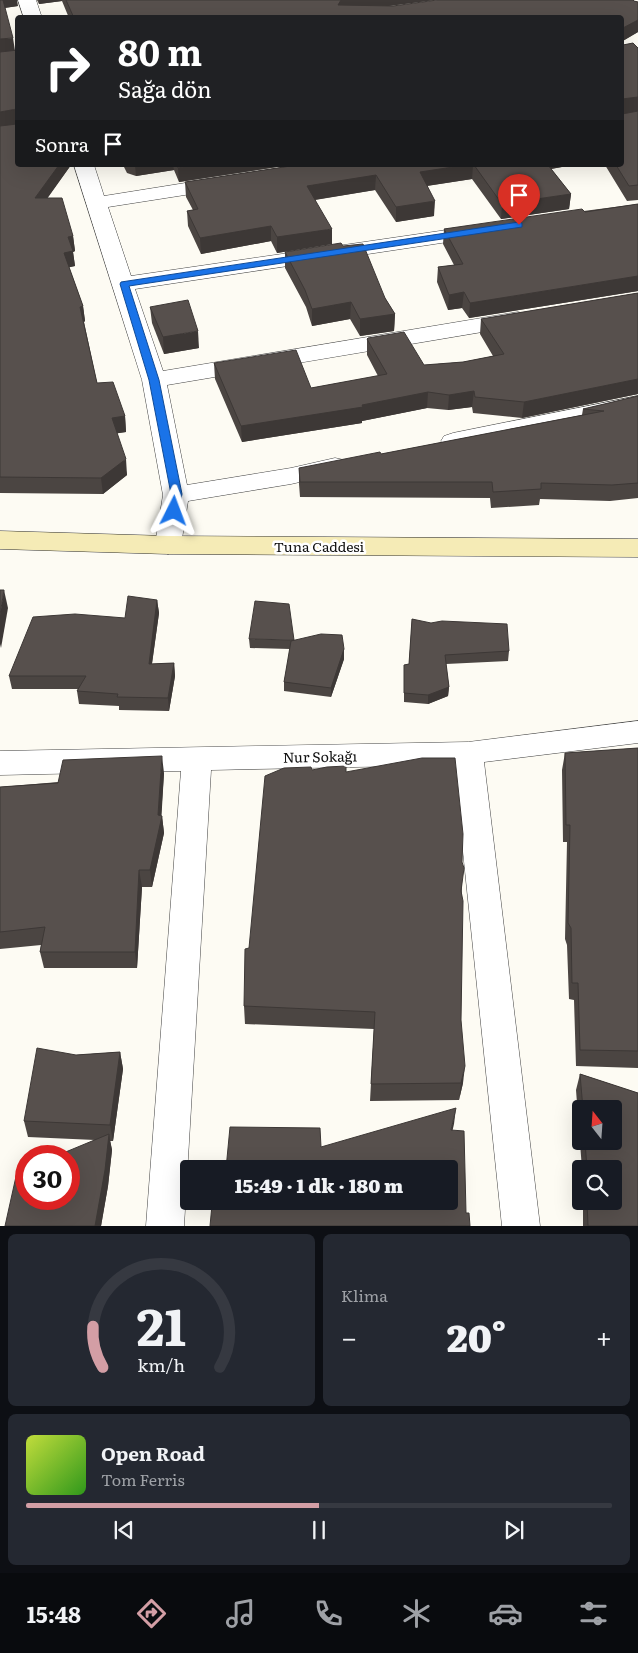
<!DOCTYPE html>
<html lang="tr">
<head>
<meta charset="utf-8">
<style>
	:root { --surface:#171b24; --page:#242831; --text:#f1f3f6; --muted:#9ea1a6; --line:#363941; --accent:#d39ea5 }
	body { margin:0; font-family:Literata,serif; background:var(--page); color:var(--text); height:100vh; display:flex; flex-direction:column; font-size:19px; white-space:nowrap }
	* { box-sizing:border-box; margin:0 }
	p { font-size:16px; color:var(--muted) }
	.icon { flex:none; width:28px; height:28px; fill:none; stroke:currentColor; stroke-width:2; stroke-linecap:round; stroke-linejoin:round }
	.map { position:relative; height:1226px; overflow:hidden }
	.drawer { display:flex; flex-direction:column; gap:8px; padding:8px; background:#0d0f14; flex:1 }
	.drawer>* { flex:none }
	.banner { position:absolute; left:15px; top:15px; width:609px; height:152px; border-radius:5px; box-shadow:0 5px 20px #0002; background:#202124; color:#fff; overflow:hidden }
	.needle { width:32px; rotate:343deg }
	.tools { position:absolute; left:572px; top:1100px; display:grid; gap:10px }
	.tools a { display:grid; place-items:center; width:50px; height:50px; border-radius:5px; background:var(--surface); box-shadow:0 5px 20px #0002; font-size:25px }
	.speed { position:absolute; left:15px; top:1145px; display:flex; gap:10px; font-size:25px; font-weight:700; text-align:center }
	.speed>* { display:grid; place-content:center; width:65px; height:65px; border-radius:50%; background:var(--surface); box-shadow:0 5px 20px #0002; line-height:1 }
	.speed .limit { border:8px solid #d22; background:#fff; color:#111 }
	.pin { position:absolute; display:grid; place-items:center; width:42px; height:42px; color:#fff; margin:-51px -21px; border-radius:50% 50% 50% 0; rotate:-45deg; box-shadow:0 0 5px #0007 }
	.pin .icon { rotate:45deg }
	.me { position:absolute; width:55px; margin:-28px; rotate:3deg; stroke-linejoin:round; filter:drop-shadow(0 0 4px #0008) }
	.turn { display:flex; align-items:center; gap:18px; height:105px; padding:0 20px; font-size:22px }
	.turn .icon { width:65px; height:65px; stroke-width:2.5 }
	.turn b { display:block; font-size:35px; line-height:42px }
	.then { display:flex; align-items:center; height:48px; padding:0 20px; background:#0003; gap:10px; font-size:19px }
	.big { font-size:38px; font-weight:800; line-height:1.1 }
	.drawer .tile { flex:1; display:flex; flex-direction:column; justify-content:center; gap:8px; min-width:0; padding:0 18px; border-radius:8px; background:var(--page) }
	.drawer .dial { align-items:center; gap:0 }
	.dial svg { height:130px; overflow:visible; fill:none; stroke:var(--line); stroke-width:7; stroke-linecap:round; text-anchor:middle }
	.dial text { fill:var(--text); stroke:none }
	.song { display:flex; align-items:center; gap:15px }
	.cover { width:60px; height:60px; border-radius:8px; background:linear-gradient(135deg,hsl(70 70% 55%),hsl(110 70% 35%)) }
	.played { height:5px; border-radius:2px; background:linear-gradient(90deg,var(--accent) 50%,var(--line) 50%) }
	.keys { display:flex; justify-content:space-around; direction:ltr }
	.heat { display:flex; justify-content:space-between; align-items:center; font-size:28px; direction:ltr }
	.drawer .tiles { flex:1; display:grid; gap:8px; grid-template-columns:1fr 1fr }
	.tile:last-child { grid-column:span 2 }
	.trip { position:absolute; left:180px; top:1160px; width:278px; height:50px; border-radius:5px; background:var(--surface); box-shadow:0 5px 20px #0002; font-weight:800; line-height:50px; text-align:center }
	.tab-bar { display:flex; height:80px; justify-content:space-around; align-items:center; background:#090b0e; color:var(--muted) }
	.tab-bar .icon { width:35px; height:35px }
	.tab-bar .active { color:var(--accent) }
	.tab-bar b { font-size:22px; color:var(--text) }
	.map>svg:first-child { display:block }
</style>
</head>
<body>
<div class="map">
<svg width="638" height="1226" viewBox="0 0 638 1226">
	<rect width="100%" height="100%" fill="#fdfbf3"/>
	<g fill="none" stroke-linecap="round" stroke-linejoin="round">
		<g stroke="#424242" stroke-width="1">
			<g id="street">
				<path d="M18,0H36L42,18H24Z"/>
				<path d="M74,165H94L104,196L223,177L230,179L233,183L230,187L223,189L108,207L131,276L481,225L488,227L491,231L488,235L481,237L135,289L163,371L518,312L526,314L529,319L526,324L518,326L167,385L187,485L291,468L335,458L344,460L347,466L344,472L291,484L188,501L181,545L177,551L168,554L159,551L155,545L163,495L142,380Z"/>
				<path d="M638,396V410L453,449L444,446L441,441L444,436L453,433Z"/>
				<path d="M638,721V743L484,762L540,1226H502L454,765L211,770L184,1226H146L181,771L0,775V751L468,742Z"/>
			</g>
		</g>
		<g stroke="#313131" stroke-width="1">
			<path id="secondary" d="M0,531L168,536L638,539V557L168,554L0,549Z"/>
		</g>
		<use href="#street" fill="#fff" fill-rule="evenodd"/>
		<use href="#secondary" fill="#f5ebb6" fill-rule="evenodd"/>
	</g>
	<g fill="#4b4542" fill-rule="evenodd">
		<path d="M0,0L18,6L5,8L18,165H71L47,198L73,236L75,251L73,252L75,266L69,267L83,306L85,321L84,322L97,383L125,416L126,432L117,433L127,475L103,494L0,493Z"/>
		<path d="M37,0H435L388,6L634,1L638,2V32L621,42V18H69L62,1L39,4Z"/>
		<path d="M621,43L623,45L633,43L638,48V111L622,113L638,111V200L627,201L605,165H621Z"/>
		<path d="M123,165H290L179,182L174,170L136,176L127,173Z"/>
		<path d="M297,165H573L551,169L571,194L569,209L501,219L472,179L427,186L434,216L396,222L375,190L315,200L332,244L277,253L271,241L201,254L188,226L187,211L193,210L186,197L185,182Z"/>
		<path d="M638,204V291L469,318L462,308L448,310L437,282L438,267L454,265L443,244L444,229Z"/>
		<path d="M343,246L385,298L395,314L394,331L360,336L350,319L312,326L306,307L285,268V252Z"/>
		<path d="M638,293V394L522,418L473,413L472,407L448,410L427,408L362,421V423L242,442L215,379L214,363L311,388L378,376L367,355V339L424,365L463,362L493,356L480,334L481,319Z"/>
		<path d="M150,307L199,348L164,354L152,323Z"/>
		<path d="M638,396V498L610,501L540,499L539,505L491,508L490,498L300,497L299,484V468L381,454L582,415L583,409Z"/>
		<path d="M157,600L159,613L152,664L174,663L175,676L169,711L119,710V706L79,704L77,691L78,689H12L9,676L125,618Z"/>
		<path d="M412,619L509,651L508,661L446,664L449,687L448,696L428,704L404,702V665L409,664Z"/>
		<path d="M249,639L294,640L344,649V659L331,697L284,691V682L290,649L250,648Z"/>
		<path d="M638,748V1068L576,1066L574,1000L569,999L567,945L565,939L567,842H563L562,770L565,753Z"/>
		<path d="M312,770L346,772L462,862L461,1020L463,1083L459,1100L370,1101L374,1029L245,1024L244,1006L249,948Z"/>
		<path d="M164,773L161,816H162L164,833L152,887H142L137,968H44L40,952L41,945L0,949V787Z"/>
		<path d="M120,1052L123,1069L113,1141H110L112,1150L108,1186L101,1226H5L95,1140L28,1137L24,1121L76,1055Z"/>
		<path d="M580,1074L638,1093V1226H583V1201H614V1169H582L576,1090ZM581,1109H614V1141H581Z"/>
	</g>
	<g fill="#3d3836">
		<path d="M2,0H17L18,6L3,8Z"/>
		<path d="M39,0H62V1L39,4Z"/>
		<path d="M341,0H435L342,12L338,5Z"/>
		<path d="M638,20V32L621,42V29Z"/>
		<path d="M13,38L15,51L0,54V39Z"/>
		<path d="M638,97V111L621,114L622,99Z"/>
		<path d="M17,109L18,124L0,127V112Z"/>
		<path d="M59,165H71L37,213L35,198Z"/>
		<path d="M135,165H173L174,170L136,176Z"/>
		<path d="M195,165H290L179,182L178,168Z"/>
		<path d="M466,165H473L472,179L419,187L420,172Z"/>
		<path d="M539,165H573L539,171Z"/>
		<path d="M376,175L375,190L307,201V186Z"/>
		<path d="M571,194L569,209L501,219L502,204Z"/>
		<path d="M435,201L434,216L396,222V207Z"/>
		<path d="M271,226V241L201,254L200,238Z"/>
		<path d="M332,229V244L277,253V237Z"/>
		<path d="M73,236L75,251L73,252L75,266L66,268L64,253L68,237Z"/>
		<path d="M638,276V291L469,318L470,303Z"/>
		<path d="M464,292L462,308L448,310L449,295Z"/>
		<path d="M351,302L350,319L312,326V309Z"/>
		<path d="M83,306L85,321L82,323L80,307Z"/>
		<path d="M395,314L394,331L360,336V319Z"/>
		<path d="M198,331L199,348L164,354L163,337Z"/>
		<path d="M638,379V394L522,418L524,402Z"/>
		<path d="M474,391L472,407L448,410L449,395Z"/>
		<path d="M428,392L427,408L362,421V423L242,442L241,426L362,405Z"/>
		<path d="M125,416L126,432L113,434L112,418Z"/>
		<path d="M126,459L127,475L103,494L101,478Z"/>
		<path d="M4,590L8,608L1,648L0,644V615Z"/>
		<path d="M157,600L159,613L150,677L149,664Z"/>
		<path d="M344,649V659L331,697V688Z"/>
		<path d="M174,663L175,676L169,711L168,698Z"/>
		<path d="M449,687L448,696L428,704V695Z"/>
		<path d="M162,756L164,773L161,824L162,816L164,833L152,887L150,870L158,815Z"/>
		<path d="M139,870L142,887L137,968L135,952Z"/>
		<path d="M120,1052L123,1069L113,1141L110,1125Z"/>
		<path d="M465,1066L463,1083L459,1100L461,1083Z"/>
		<path d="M456,1108L454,1124L449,1146L451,1130Z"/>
		<path d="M109,1134L112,1150L108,1186L101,1226H95Z"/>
	</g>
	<g fill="#57504d" stroke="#3d3836">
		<path d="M0,0H3L13,38L0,39Z"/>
		<path d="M66,0H341L338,5L393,6L437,0H633L634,1L638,2V20L621,29V18H74Z"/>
		<path d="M621,43L623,45L633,43L638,48V97L622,99V114L638,111V185L629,186L616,165H621Z"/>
		<path d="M18,50V165H59L35,198H62L73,236L68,237L73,251L64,253L83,306L80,307L97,383L113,382L125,416L112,418L126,459L101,478L0,477V126L17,124V109L0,112V52Z"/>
		<path d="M177,165H195L178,168Z"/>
		<path d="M297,165H466L420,172L435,201L396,207L376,175L307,186L332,229L277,237L271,226L200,238L187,211L198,209L185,182Z"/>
		<path d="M474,165H548L571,194L502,204Z"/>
		<path d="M638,204V276L470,303L464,292L449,295L438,267L463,264L444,229L582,209L585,212Z"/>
		<path d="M341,243L343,246L363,244L385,298L395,314L360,319L351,302L312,309L305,290L285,252Z"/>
		<path d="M638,293V379L524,402L475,397L474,391L449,395L428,392L362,405L363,407L241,426L214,363L296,350L311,388L387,374L367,339L368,338L404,332L424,365L463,362L504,354L481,319Z"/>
		<path d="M188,300L198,331L163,337L150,307Z"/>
		<path d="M638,396V483L612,485L541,483V489L493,492L492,482H300L299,468L380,452L381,454L604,411L583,409Z"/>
		<path d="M0,590H4L0,615Z"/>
		<path d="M128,596L157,600L149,664L174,663L168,698L117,697L118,694L77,691L86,676H9L33,617L75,614L125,618Z"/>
		<path d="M255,601L289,604L294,640L249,639Z"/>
		<path d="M412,619L431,623L442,621L507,624L509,651L445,655L449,687L428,695L404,693V665L409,664Z"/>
		<path d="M321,634L342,635L344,649L331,688L284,682L291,641Z"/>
		<path d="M638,748V1051L580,1050L578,983H572L571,928L568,923L570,825H566L565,753Z"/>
		<path d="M162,756L158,815L162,816L150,870H139L135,952H40L45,927L0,932V787L58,783L63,760Z"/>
		<path d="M422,758H455L463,834L462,862L464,868L461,891L463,901L461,1020L465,1066L461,1083L371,1084L375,1012L244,1006L245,949L249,948L265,776L284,768L311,767L312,770L327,767L346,766V772Z"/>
		<path d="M37,1048L76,1055L120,1052L110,1125L24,1121Z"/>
		<path d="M580,1074L638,1093V1226H588L587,1201H614V1169H587L585,1141H614V1109H583Z"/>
		<path d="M456,1108L451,1130L464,1131L466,1213H469L470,1226H210L212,1205H221L222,1201H449V1169H226L230,1127L320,1128L321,1147Z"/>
		<path d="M109,1134L105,1170L95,1226H5L17,1172L26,1168V1199H69V1156H56Z"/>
	</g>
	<path fill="#1a73e8" stroke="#114b97" d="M519,222L522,223V227L129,286L159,380L182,494L178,514H170L168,511L171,494L149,380L120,284L121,282Z"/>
	<g text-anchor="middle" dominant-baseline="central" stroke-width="5" stroke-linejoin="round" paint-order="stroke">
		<g font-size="14" fill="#0f0f0f" stroke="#fff">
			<text x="319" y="546">Tuna Caddesi</text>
			<text transform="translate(320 756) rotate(-1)">Nur Sokağı</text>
		</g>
	</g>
</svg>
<div class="tools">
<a><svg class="needle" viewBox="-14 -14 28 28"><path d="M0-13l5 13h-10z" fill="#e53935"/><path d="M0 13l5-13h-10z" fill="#9ea1a6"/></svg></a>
<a><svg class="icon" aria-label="search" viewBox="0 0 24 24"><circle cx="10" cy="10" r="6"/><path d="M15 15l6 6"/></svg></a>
</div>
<div class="speed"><div class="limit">30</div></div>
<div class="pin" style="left:519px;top:225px;background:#d93025"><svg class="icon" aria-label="arrive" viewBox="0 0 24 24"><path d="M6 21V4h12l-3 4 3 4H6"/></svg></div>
<svg class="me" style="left:174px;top:511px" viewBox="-20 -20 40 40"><path d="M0-17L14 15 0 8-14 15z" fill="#1a73e8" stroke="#fff" stroke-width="4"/></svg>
<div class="trip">15:49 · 1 dk · 180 m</div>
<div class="banner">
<div class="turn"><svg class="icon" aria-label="right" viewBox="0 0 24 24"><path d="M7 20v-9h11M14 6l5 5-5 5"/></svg><div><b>80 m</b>Sağa dön</div></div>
<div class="then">Sonra<svg class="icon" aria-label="arrive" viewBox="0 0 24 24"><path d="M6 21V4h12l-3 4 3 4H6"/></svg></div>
</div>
</div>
<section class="drawer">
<div class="tiles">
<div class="tile dial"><svg viewBox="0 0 100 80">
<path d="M14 69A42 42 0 1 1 86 69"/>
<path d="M14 69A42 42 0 0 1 8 44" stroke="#d39ea5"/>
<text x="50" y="56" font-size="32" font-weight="700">21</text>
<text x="50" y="72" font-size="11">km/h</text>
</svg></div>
<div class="tile"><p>Klima</p>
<div class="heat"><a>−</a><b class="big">20°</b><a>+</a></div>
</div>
<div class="tile">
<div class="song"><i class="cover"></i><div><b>Open Road</b><p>Tom Ferris</p></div></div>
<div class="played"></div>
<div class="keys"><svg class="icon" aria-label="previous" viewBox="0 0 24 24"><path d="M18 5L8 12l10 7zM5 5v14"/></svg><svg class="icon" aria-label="pause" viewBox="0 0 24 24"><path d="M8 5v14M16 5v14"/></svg><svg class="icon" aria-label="next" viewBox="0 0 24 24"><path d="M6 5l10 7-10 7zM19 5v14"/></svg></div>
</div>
</div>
</section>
<nav class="tab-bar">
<b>15:48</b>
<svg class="icon active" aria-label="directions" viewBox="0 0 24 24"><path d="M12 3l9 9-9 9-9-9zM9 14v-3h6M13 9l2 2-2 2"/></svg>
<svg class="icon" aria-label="music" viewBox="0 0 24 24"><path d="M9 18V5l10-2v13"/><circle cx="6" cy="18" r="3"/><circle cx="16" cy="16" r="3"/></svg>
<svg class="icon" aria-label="phone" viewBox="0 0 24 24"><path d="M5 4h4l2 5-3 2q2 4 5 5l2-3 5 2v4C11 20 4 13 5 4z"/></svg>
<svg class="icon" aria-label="climate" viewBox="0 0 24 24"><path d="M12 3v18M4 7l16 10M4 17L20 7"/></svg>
<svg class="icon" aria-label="car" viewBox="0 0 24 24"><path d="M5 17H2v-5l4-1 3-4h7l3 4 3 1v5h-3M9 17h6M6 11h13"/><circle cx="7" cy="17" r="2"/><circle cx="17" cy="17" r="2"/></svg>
<svg class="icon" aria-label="filters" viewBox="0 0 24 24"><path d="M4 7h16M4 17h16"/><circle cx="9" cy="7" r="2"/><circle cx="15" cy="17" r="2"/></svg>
</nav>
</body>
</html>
